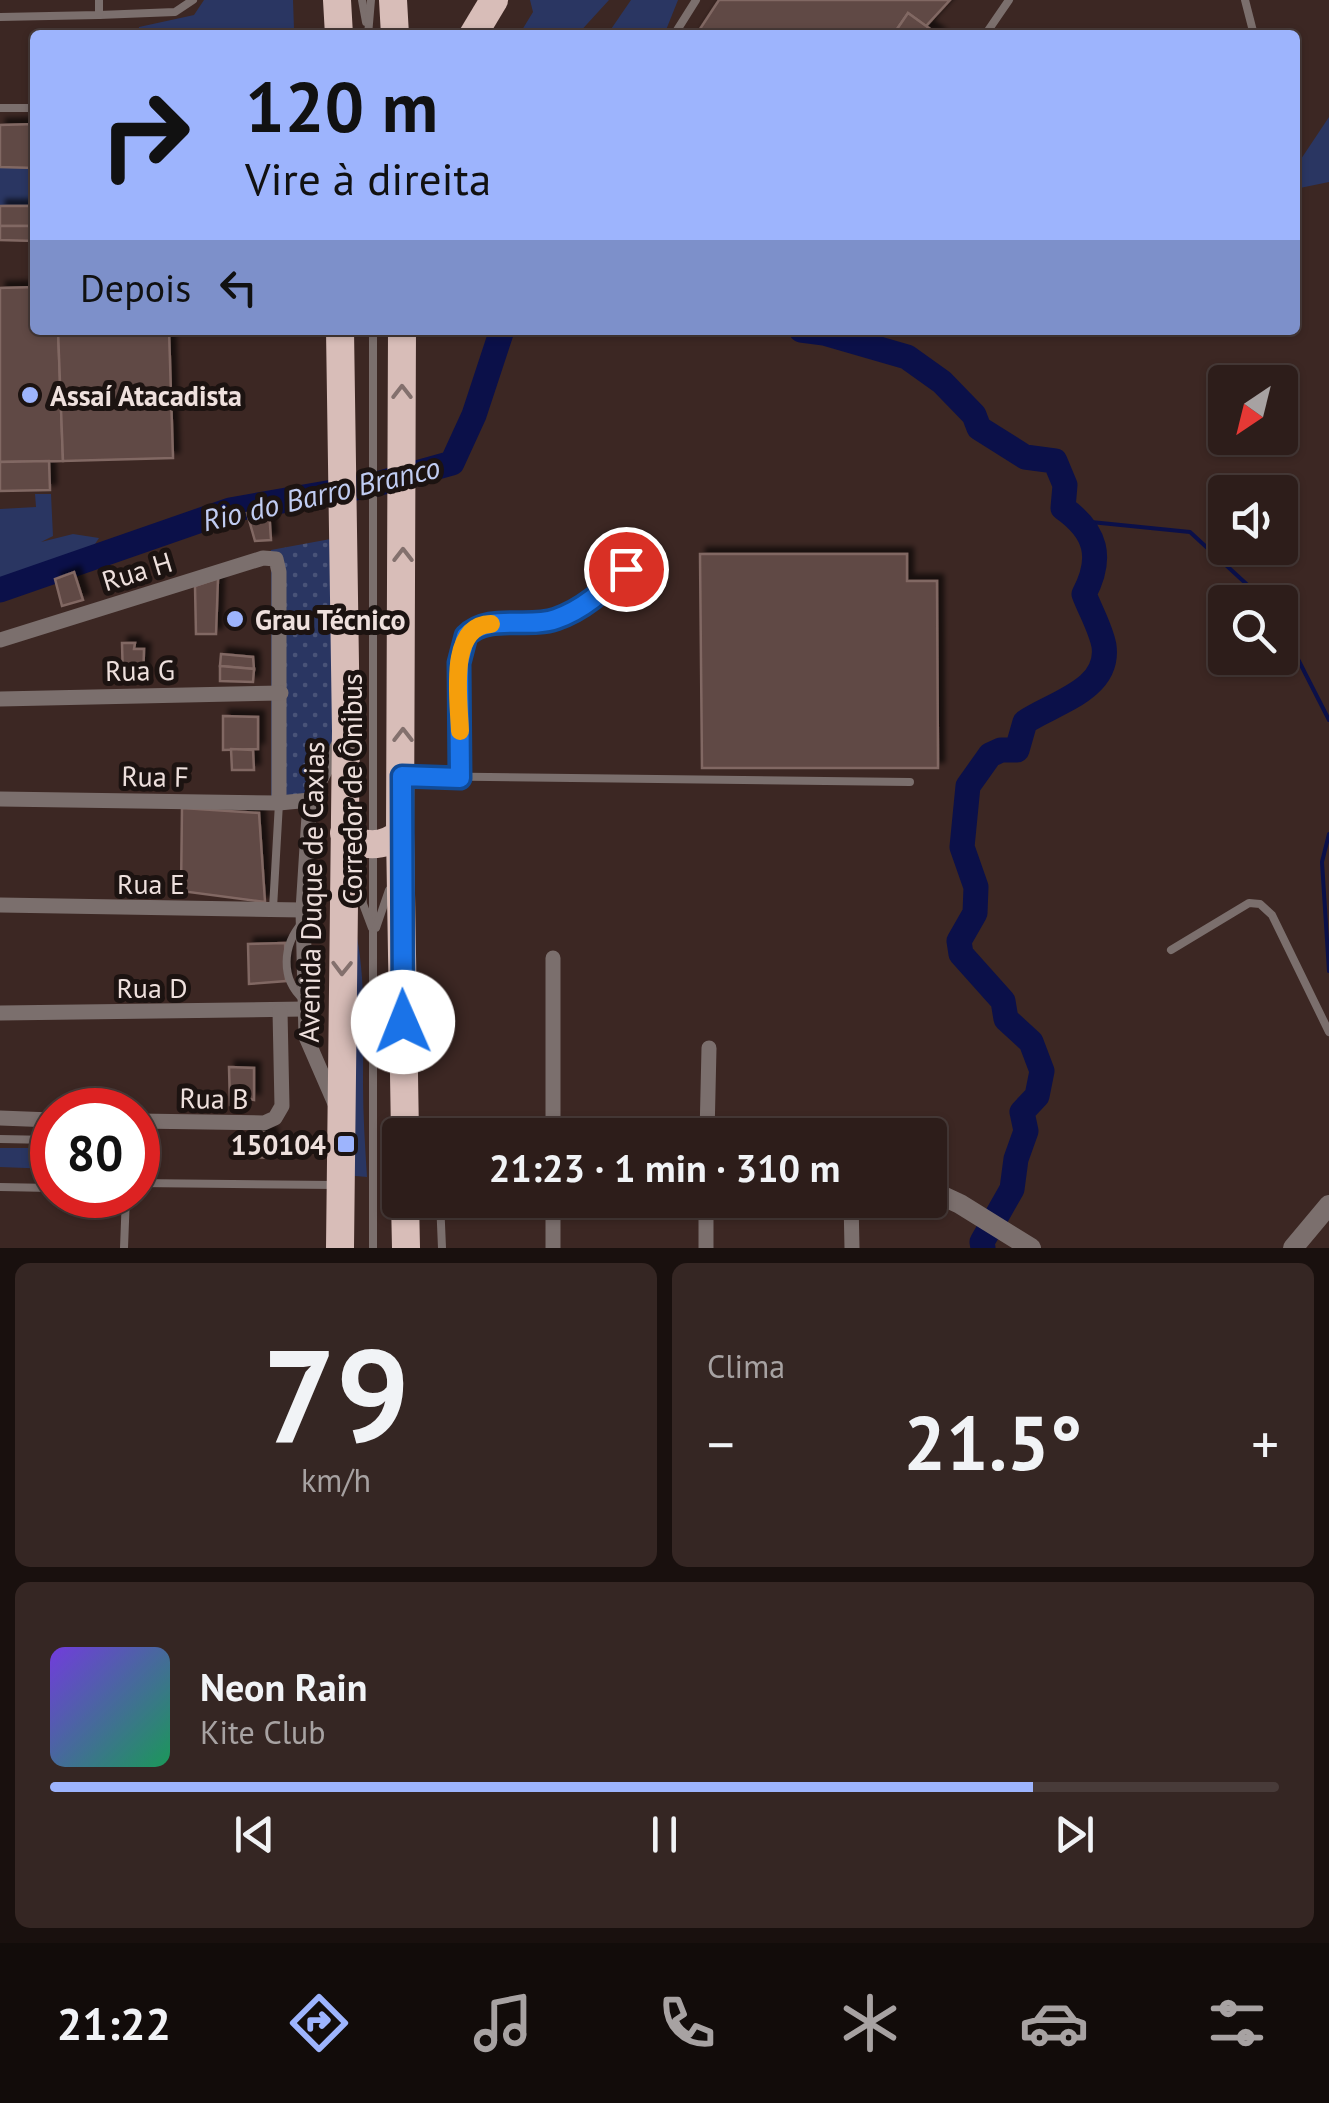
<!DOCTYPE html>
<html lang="pt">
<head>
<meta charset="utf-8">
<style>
	:root { --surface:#2d1d1a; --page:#352623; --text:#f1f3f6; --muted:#a7a2a2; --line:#483b39; --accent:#9db4fd }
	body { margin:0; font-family:"PT Sans",sans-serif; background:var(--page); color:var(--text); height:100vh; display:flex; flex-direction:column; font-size:38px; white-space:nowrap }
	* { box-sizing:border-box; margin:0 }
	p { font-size:32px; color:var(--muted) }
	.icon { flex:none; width:55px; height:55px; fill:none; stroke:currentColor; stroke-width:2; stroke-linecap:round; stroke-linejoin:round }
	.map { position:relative; height:1248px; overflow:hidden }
	.side { display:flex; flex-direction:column; gap:15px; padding:15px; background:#19100e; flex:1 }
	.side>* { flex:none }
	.top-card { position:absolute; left:30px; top:30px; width:1270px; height:305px; border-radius:10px; box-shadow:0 2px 8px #0004,0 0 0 2px var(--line); background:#9db4fd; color:#111; overflow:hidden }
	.needle { width:65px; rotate:215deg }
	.tools { position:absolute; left:1208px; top:365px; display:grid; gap:20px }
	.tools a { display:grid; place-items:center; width:90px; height:90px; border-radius:10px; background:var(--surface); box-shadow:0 2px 8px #0004,0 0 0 2px var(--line); font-size:50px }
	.speed { position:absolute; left:30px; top:1088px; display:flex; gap:20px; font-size:50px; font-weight:700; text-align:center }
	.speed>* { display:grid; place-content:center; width:130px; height:130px; border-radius:50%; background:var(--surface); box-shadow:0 2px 8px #0004,0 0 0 2px var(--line); line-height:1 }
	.speed .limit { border:15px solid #d22; background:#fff; color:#111 }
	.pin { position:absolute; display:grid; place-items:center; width:85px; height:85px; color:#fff; margin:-42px; border:5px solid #fff; border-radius:50%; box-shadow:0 2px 10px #0007 }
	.me { position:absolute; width:110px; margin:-55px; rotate:359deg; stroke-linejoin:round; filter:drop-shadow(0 0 8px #0008) }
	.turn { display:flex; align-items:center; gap:35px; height:210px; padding:0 50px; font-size:45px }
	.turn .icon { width:130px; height:130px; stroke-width:2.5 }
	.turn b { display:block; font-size:70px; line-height:85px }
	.then { display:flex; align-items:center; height:95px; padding:0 50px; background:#0003; gap:20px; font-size:38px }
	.big { font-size:75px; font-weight:700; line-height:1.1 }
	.side .tile { flex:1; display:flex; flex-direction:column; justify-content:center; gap:15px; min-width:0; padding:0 35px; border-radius:15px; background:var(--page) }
	.side .dial { align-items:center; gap:0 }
	.dial b { font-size:130px; line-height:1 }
	.song { display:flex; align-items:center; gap:30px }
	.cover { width:120px; height:120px; border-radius:15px; background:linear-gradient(135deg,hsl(260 70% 55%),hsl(150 70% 35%)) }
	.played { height:10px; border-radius:5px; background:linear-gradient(90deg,var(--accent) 80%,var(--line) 80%) }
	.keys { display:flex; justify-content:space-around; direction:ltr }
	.heat { display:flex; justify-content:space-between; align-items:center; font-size:55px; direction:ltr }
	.side .tiles { flex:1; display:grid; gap:15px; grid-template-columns:1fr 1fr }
	.tile:last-child { grid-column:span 2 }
	.trip { position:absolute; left:382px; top:1118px; width:565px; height:100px; border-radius:10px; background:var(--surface); box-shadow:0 2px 8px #0004,0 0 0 2px var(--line); font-weight:700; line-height:100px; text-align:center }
	.tabs { display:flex; height:160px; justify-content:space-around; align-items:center; background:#120c0a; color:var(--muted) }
	.tabs .icon { width:70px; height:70px }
	.tabs .selected { color:var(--accent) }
	.tabs b { font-size:45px; color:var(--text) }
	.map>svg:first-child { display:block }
</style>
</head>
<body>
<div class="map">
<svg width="1329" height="1248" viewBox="0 0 1329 1248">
	<defs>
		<pattern id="park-dots" width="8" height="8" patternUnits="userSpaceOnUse" patternTransform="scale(2.5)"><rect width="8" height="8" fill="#2a3662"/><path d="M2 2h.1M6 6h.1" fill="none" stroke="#495378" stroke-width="1.8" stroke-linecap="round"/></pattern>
		<filter id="shadow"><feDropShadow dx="6" dy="-6" stdDeviation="2.5" flood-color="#0009"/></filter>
	</defs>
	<rect width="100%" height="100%" fill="#3c2723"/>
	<g fill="#2a3662">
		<path d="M204,0H293L294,29L190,31L189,35H138L139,27L194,15Z"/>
		<path d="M530,0H609L577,35H519L533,12Z"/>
		<path d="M631,0H678L664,35H607Z"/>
		<path d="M1329,117V182L1295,189V168Z"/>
		<path d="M0,167L35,168V206H0Z"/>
		<path d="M35,494H51L53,536L41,542L73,534L99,538L89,553L0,585V509L36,507Z"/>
		<path d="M357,937C366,987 363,1034 363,1084C363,1115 365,1146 367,1177L344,1175Z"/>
		<path d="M0,1148H52V1169L0,1167Z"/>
	</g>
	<path fill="url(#park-dots)" d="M336,538V733L308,800L271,801V550Z"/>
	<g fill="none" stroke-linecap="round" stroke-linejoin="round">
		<g stroke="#0b1049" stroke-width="4">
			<path d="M1081,521L1190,532L1266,602"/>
			<path d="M1280,624L1329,720"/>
			<path d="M1329,834L1322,862L1329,971"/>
		</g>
		<g stroke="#0b1049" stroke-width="25">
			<path d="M801,330L824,333L907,357L942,382L974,415L979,428L1025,457L1055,461L1065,485L1063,508C1097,532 1103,558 1084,594C1090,610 1101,629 1104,646C1110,690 1053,703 1025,722L1017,750H1001L990,755L968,786L962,847L976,887L975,913L959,941L961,954L1003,1001L1006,1019L1031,1042L1042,1071L1037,1096L1022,1112L1026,1131L1016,1159L1012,1189L982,1242L983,1248"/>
			<path d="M0,590L230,510L373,485L452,463L474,415L502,330"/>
		</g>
	</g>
	<g fill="#604844" stroke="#816863" stroke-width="2.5" filter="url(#shadow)">
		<path d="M719,0H950L926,26L908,13L893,35H696Z"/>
		<path d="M908,13L926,26L939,35H893Z"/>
		<path d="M35,124V168L0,167V125Z"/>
		<rect x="0" y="206" width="35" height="20"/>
		<path d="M0,226H35V241L0,240Z"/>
		<path d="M35,287V330H58L63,461L0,462V288Z"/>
		<path d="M58,330H169L173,458L63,461Z"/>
		<path d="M49,461L50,490L0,491V462Z"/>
		<path d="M269,510L271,540L255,541L247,513Z"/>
		<path d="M700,554H907V581H937L938,768H702Z"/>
		<path d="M74,572L83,600L62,606L55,579Z"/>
		<path d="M218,578L216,634H196L195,586Z"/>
		<path d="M122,643H135L134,649H144L143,682L123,680Z"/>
		<path d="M221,654L253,657L254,669L220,666Z"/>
		<path d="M220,666L254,669L253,682L220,681Z"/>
		<path d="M223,716L258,717V749L223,750Z"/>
		<path d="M231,749L253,750L254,770H232Z"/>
		<path d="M182,808L259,813L265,902L181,891Z"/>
		<path d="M285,943L286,981L249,984L248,944Z"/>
		<path d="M229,1067L254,1068V1100L245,1098V1104L230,1105Z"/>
		<path d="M256,1132L271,1133V1158L254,1157Z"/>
	</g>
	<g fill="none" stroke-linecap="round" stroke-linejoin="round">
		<g stroke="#7b6f6d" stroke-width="8">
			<path d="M362,0L366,22"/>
			<path d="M1245,0L1254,35"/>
			<path d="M99,15L175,12L193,0"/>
			<path d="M0,17L99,15V0"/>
			<path d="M368,35L371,0"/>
			<path d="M674,35L696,0"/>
			<path d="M985,35L1009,0"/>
			<path d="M0,108H35"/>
			<path d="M373,330V1248"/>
			<path d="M405,776L910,782"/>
			<path d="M460,778L459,663L466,636C488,613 528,629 556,619C585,610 605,589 626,569"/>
			<path d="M358,849L363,904L372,928"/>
			<path d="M273,908L279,803"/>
			<path d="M303,922C282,945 280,979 304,1000"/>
			<path d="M376,928L389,890"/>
			<path d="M1171,950L1249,903L1260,904L1272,915L1329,1032"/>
			<path d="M0,1139L52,1140"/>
			<path d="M138,1183L335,1185"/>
			<path d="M0,1187L52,1188"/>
			<path d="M440,1200L442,1248"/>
			<path d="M124,1248L126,1195"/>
		</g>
		<g stroke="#7b6f6d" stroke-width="15">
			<path d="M0,640L263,558L276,559L279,572V803"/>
			<path d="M0,699L281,693"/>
			<path d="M0,799L279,803L310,800"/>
			<path d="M0,905L303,910"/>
			<path d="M553,958V1135"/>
			<path d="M0,1013L305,1009"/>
			<path d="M336,1106L306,1037L303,910L310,800L342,738"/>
			<path d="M0,1118L52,1120"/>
			<path d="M138,1121L264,1123L275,1118L282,1106L280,1011"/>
			<path d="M707,1135L709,1048"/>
			<path d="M706,1200V1248"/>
			<path d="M851,1200L852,1248"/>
			<path d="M553,1248V1200"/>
		</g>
		<g stroke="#7b6f6d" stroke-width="20">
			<path d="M930,1190L960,1204L1031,1248"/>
			<path d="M1293,1248L1329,1205"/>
		</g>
		<g stroke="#d8bdb8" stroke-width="28">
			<path d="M337,0L339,35"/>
			<path d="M393,0L395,35"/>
			<path d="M473,35L494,0"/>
			<path d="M402,330L400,833L405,1135"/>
			<path d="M344,833C361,848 384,848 400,833"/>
			<path d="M405,1200L406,1248"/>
			<path d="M340,1248L346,731L340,330"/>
		</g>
	</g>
	<defs><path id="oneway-chevron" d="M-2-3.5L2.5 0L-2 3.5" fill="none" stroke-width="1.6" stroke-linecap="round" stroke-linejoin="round" transform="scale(2.5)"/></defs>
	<g stroke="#83706d">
		<use href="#oneway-chevron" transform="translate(402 392) rotate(-90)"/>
		<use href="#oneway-chevron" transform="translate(403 555) rotate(-90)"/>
		<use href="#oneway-chevron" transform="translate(403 735) rotate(-90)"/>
		<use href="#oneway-chevron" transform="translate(342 968) rotate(91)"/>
	</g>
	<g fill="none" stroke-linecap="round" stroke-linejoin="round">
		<g stroke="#114b97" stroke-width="25">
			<path id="route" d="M403,1022L402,776L460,778L459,663L466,636C488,613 528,629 556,619C585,609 605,589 626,569"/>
		</g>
		<use href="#route" stroke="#1a73e8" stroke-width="18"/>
		<path stroke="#f59e0b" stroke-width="18" d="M460,731C459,701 447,625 491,624"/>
	</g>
	<g fill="#9db4fd" stroke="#1c1311" stroke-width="4">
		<circle cx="30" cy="395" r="10"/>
		<circle cx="235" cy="619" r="10"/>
		<rect x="336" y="1134" width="20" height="20" rx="5"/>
	</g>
	<g text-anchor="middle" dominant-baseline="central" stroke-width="10" stroke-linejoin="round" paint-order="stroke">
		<g font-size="28" font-weight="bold" fill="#eee0dd" stroke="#1c1311" text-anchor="start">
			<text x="50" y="395">Assaí Atacadista</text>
			<text x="255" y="619">Grau Técnico</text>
			<text x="326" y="1144" text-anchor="end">150104</text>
		</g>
		<g font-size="28" fill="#eee0dd" stroke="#1c1311">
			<text transform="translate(137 571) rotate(-17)">Rua H</text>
			<text transform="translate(140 670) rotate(-1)">Rua G</text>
			<text transform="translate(155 776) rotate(1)">Rua F</text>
			<text transform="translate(351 789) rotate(-90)">Corredor de Ônibus</text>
			<text x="151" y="883">Rua E</text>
			<text transform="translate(311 892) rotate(-89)">Avenida Duque de Caxias</text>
			<text x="152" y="987">Rua D</text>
			<text transform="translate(214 1098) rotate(1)">Rua B</text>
		</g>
		<g font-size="30" font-style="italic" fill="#c0ccf2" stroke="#1c1311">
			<text transform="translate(321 493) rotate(-13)">Rio do Barro Branco</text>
		</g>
	</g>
</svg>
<div class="tools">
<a><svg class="needle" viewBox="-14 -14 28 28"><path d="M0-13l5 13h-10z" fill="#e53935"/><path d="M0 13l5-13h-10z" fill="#a7a2a2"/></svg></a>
<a><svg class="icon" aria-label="sound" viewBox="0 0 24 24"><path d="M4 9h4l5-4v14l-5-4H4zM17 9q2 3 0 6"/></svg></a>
<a><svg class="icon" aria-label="search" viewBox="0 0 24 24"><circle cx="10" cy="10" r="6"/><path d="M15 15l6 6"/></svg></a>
</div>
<div class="speed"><div class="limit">80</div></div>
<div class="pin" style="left:626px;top:569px;background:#d93025"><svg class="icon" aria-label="arrive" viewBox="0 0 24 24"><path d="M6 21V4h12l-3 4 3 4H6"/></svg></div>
<svg class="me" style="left:403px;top:1022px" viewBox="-20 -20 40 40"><circle r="19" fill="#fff"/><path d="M0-13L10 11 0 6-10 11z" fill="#1a73e8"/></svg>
<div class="trip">21:23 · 1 min · 310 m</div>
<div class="top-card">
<div class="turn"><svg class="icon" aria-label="right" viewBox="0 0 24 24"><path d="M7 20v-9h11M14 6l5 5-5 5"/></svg><div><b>120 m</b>Vire à direita</div></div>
<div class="then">Depois<svg class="icon" aria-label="left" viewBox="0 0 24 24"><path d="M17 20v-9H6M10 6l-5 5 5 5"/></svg></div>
</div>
</div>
<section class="side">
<div class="tiles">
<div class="tile dial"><b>79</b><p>km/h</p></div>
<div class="tile"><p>Clima</p>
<div class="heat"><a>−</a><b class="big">21.5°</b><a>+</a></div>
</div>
<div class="tile">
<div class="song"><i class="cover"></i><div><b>Neon Rain</b><p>Kite Club</p></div></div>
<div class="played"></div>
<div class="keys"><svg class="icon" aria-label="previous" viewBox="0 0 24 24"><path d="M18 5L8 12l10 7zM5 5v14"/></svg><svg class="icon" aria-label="pause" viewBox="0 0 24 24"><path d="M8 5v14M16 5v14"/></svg><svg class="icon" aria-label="next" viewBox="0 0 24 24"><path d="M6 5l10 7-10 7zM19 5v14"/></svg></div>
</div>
</div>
</section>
<nav class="tabs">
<b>21:22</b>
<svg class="icon selected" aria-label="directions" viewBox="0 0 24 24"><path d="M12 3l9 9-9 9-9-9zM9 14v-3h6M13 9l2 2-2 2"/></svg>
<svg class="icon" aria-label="music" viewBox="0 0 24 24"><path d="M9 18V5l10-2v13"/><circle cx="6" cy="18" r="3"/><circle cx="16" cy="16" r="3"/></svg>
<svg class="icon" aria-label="phone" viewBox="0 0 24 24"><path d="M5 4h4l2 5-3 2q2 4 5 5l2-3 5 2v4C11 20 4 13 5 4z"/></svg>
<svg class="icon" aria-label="climate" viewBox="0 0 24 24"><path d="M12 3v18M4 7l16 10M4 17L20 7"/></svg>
<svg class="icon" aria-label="car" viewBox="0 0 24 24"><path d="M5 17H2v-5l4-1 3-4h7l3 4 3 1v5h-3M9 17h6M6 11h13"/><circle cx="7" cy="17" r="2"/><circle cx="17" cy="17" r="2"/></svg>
<svg class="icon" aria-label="filters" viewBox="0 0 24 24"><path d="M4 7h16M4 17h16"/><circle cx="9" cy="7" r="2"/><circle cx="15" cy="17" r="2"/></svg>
</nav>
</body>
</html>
